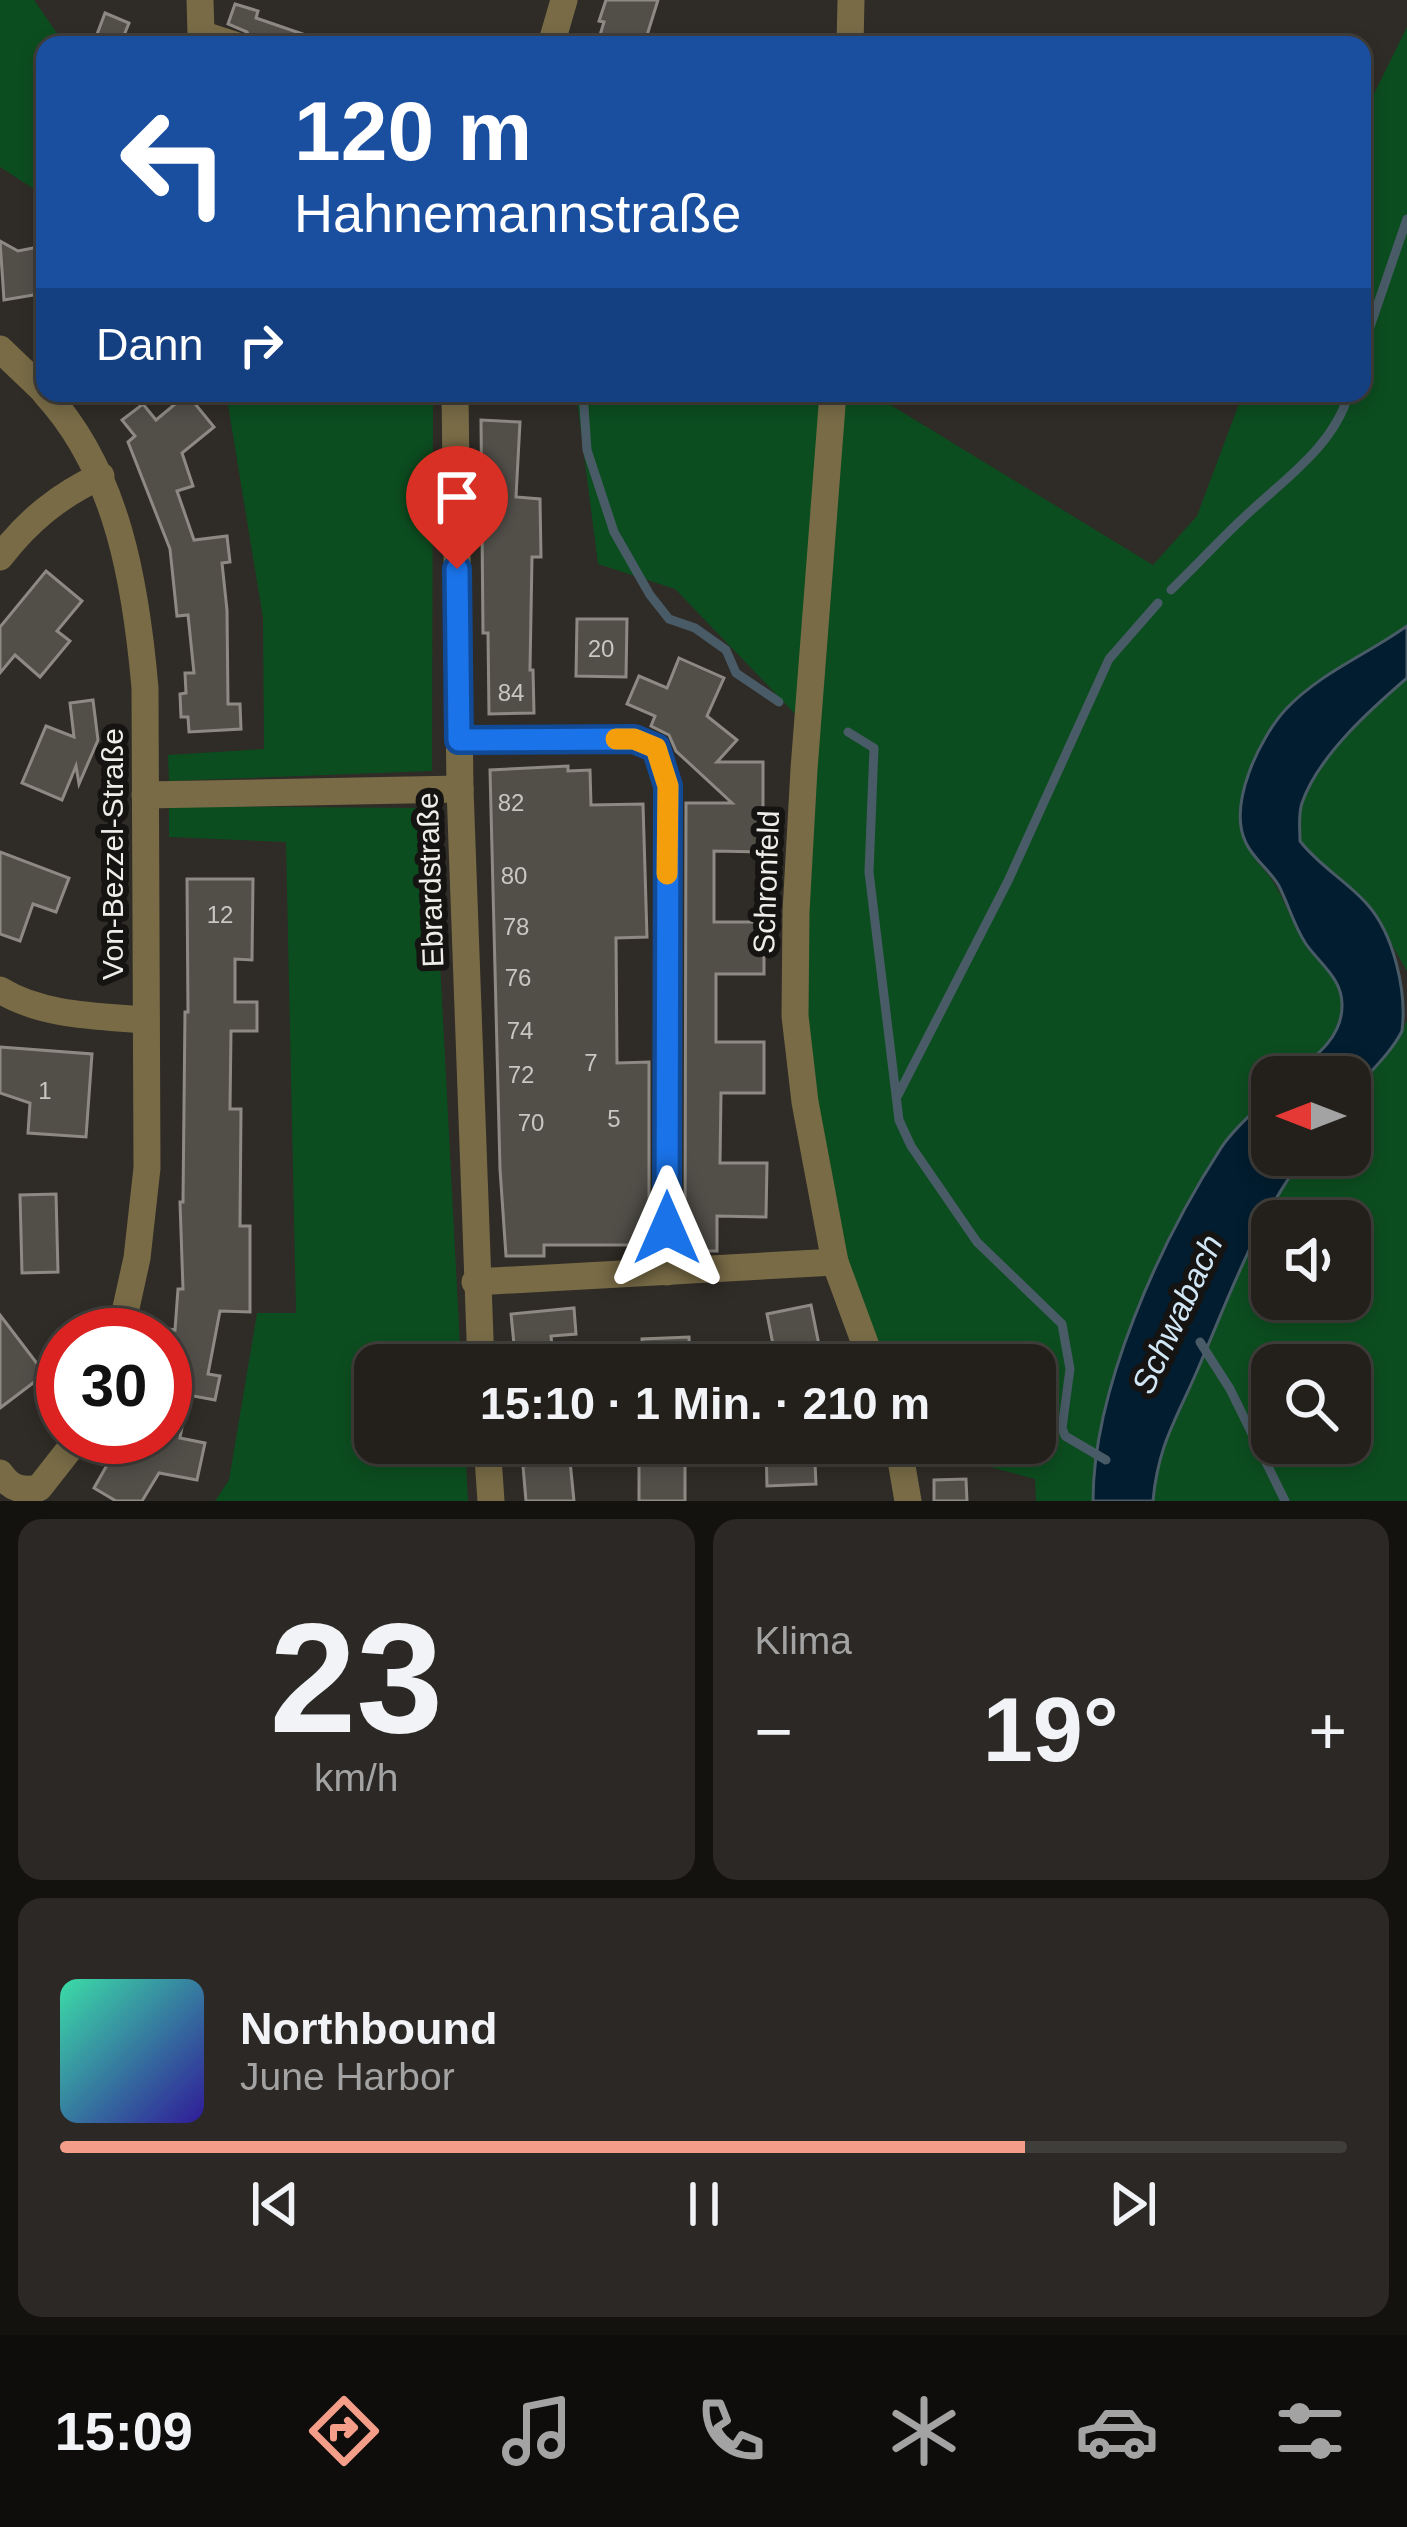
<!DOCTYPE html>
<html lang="de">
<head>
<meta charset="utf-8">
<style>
	:root { --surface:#23201c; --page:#2b2825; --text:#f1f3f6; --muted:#a3a3a3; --line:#403e3b; --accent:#f49e89 }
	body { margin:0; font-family:Arial,sans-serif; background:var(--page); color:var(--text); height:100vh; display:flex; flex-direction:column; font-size:45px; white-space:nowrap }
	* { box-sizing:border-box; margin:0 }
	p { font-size:39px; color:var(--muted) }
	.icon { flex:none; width:66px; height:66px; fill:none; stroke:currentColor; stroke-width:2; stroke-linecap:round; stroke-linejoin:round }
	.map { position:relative; height:1501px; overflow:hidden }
	.sheet { display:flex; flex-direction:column; gap:18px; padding:18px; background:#13120f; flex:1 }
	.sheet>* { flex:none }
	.banner { position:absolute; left:36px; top:36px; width:1335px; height:366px; border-radius:24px; box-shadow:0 6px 18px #0003,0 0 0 3px var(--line); background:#1a4fa0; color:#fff; overflow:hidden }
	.needle { width:78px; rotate:270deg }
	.buttons { position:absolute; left:1251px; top:1056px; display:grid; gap:24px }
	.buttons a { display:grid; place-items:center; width:120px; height:120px; border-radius:24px; background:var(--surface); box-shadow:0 6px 18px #0003,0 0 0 3px var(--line); font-size:60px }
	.speed { position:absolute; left:36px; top:1308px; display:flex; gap:24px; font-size:60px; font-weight:700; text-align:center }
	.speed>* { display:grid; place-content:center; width:156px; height:156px; border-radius:50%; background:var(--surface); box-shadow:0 6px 18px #0003,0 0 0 3px var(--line); line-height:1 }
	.speed .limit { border:18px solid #d22; background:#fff; color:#111 }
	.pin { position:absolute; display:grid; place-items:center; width:102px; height:102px; color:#fff; margin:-123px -51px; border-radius:50% 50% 50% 0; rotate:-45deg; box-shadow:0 0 12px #0007 }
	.pin .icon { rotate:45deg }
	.me { position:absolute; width:132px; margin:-66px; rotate:0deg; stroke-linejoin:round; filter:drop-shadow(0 0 9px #0008) }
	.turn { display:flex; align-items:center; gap:42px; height:252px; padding:0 60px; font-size:54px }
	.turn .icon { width:156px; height:156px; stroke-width:2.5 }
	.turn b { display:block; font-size:84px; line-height:102px }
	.then { display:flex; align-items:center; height:114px; padding:0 60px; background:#0003; gap:24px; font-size:45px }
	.big { font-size:90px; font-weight:700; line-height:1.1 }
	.sheet .widget { flex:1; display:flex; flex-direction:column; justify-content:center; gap:18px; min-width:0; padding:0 42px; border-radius:24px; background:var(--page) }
	.sheet .dial { align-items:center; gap:0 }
	.dial b { font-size:156px; line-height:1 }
	.song { display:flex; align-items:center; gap:36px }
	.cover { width:144px; height:144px; border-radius:18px; background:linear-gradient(135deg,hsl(160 70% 55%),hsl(250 70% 35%)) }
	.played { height:12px; border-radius:6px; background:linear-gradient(90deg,var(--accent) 75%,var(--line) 75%) }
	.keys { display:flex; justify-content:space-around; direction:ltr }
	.heat { display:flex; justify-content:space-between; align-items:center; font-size:66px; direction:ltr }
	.sheet .tiles { flex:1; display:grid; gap:18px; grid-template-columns:1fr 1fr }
	.widget:last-child { grid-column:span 2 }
	.trip { position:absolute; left:354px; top:1344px; width:702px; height:120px; border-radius:24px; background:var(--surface); box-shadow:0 6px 18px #0003,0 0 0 3px var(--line); font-weight:700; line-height:120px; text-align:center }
	.menu { display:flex; height:192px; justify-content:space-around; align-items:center; background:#0e0d0b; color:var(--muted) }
	.menu .icon { width:84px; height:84px }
	.menu .active { color:var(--accent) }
	.menu b { font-size:54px; color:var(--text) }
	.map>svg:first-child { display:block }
</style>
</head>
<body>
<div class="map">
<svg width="1407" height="1501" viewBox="0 0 1407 1501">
	<rect width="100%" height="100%" fill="#2f2b26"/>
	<g fill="#0c4d1f" fill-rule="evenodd">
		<path d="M0,0H34L65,45H45V196L0,167Z"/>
		<path d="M1407,27V626L1256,861C1281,886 1282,903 1299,932C1308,946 1319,955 1329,968C1352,1000 1340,1035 1312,1058C1297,1071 1292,1077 1272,1077V1094L1223,1144L1093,1474V1501H1036L1035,1479L964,1460L956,1443H1035V1365H873L835,1262L796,912L833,393H871L1153,565L1197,516L1243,393H1362V118Z"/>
		<path d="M220,393H433L432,771L169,781L168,755L264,749L263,618L228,405Z"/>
		<path d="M576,393H821L799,718L675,589L598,564Z"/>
		<path d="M1407,678V971L1370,907L1314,860L1300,841C1300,829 1298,814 1302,803C1318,756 1371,709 1407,678Z"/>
		<path d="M169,806L432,808L461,1365H375V1443H465L468,1501H215L229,1480L257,1313H296L286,842L169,837Z"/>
		<path d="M1407,1020V1501H1153C1158,1445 1176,1420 1197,1371C1229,1297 1256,1220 1305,1155H1350V1096L1400,1036ZM1272,1221H1350V1299H1272ZM1272,1365H1350V1443H1272Z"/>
	</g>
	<g fill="#021d2f" stroke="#495b67" stroke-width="3">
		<path d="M1407,626V678C1371,709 1318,756 1302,803C1298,814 1300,830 1300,841C1319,866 1347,881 1367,904C1394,934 1407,992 1402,1031C1390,1055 1366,1075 1350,1096V1077H1290C1313,1058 1342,1039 1342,1006C1343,979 1320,964 1306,944C1294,926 1289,906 1279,886C1271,871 1254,860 1246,843C1227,805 1260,737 1286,709C1320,673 1368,654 1407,626Z"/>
		<path d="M1272,1094V1155H1305C1256,1220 1229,1297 1197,1371C1176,1420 1158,1445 1153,1501H1093C1093,1389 1160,1242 1221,1148C1234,1128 1255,1111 1272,1094Z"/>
	</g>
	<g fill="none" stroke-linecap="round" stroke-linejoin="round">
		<g stroke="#495b67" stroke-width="9">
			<path d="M1362,350L1407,219"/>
			<path d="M583,393L587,450L614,532L650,595L669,619L695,628L726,650L736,673L779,702"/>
			<path d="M1171,590C1199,563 1225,534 1253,509C1290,475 1335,443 1349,393"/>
			<path d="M848,732L874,748L869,872L899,1120L911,1146L977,1242L1062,1324L1070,1369L1062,1428L1065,1436L1106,1460"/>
			<path d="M898,1095L1008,881L1109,659L1158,603"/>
			<path d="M1200,1342L1230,1389L1285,1501"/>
		</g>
	</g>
	<g fill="#524f49" stroke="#8e8a83" stroke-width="3">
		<path d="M606,0H658L644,45H597L604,22L599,21Z"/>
		<path d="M235,4L258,11L256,18L323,41L322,45H253L247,32L228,24Z"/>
		<path d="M105,13L129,23L120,45H93Z"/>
		<path d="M0,241L18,251L38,247L45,293L4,300Z"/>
		<path d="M187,394L214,427L182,453L193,486L177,491L194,540L227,536L230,562L222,563L227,610L228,704H240L241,729L189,732L188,717H181L180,694L186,693L185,673H194L188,615L177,616L170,549L128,442L135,436L122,420L143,404L156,420Z"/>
		<path d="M481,420L520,422L516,497L540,499L541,557H532L530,670H533L534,713L489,714L488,633H483Z"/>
		<path d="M46,571L82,601L57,631L70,641L40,677L15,655L0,673V627Z"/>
		<path d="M577,619H627L626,677L576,676Z"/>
		<path d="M679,658L724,678L707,716L737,740L717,762H763V852L714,851V922H764V974H716V1042H764V1093H721L720,1163H767L766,1217L717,1216V1251H687L685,1245L686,803H732L676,751L669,735L651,726L655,716L627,704L639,676L667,688Z"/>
		<path d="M93,700L98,740L79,784L76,766L62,800L22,783L46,726L74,737L70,703Z"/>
		<path d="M568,766V771L590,770L591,805L643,804L647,937L616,938L617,1063L649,1062V1245H544V1256H506L500,1169L490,770Z"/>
		<path d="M0,852L69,878L56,912L33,904L20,941L0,934Z"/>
		<path d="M187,879H253L252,960L235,959V1002H257V1031H231L230,1109H241L240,1226H250V1312L220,1311L208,1374L220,1376L215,1400L188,1395L180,1438L205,1443L197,1480L159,1473L142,1501H116L94,1488L123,1437H165V1345L168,1329L175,1330L178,1289H183L180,1202H183L185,1012H188Z"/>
		<path d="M0,1047L92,1054L86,1137L28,1133L30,1103L0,1093Z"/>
		<path d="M56,1194L58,1272L22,1273L20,1195Z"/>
		<path d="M811,1305L823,1365H777L767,1314Z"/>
		<path d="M574,1308L576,1334L551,1336L554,1365H516L511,1314Z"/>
		<path d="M0,1315L45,1374L0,1408Z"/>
		<path d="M689,1337L690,1365H644L642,1339Z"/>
		<path d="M766,1443H814L816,1484L767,1486Z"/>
		<rect x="639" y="1460" width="46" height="41"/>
		<path d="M570,1461L574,1501H526L523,1466Z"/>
		<path d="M966,1479L967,1501H934V1480Z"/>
	</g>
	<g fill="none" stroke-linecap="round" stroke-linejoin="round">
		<g stroke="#786b46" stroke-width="27">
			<path d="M200,0L201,34L235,45"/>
			<path d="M551,45L564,0"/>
			<path d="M850,45L851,0"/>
			<path d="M0,349L45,392"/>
			<path d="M45,393C118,472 136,585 145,688L147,1168L137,1258L120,1335"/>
			<path d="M455,393L460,789L481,1365"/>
			<path d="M833,393L804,769L796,912L795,1016L805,1102L835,1262L873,1365"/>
			<path d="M0,557C28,521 59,495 101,476"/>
			<path d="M459,740L635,739L656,748L667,786V1272"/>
			<path d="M145,795L460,789"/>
			<path d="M0,990C42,1016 98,1016 146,1020"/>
			<path d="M475,1282L835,1262"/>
			<path d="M487,1443L491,1501"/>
			<path d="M898,1443L908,1501"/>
			<path d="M0,1473C11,1489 21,1491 39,1488L79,1437"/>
		</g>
	</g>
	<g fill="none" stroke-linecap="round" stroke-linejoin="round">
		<g stroke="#114b97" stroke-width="30">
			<path id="route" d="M457,569L459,740L634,739L656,748L668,786L667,1228"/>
		</g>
		<use href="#route" stroke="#1a73e8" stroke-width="21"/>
		<path stroke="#f59e0b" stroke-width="21" d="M616,739H634L656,748L668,786L667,874"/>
	</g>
	<g text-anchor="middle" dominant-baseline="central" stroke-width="12" stroke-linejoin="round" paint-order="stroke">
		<g font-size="24" fill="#c8c6c1">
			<text x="601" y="648">20</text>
			<text x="511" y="692">84</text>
			<text x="511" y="802">82</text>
			<text x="514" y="875">80</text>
			<text x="220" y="914">12</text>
			<text x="516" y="926">78</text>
			<text x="518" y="977">76</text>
			<text x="520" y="1030">74</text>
			<text x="591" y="1062">7</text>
			<text x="521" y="1074">72</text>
			<text x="45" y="1090">1</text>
			<text x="614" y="1118">5</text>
			<text x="531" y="1122">70</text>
		</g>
		<g font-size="30" fill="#efede9" stroke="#151412">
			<text transform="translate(112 854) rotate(-90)">Von-Bezzel-Straße</text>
			<text transform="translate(430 880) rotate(-92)">Ebrardstraße</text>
			<text transform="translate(766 882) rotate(-88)">Schronfeld</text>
		</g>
		<g font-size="33" font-style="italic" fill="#d2e7f6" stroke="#151412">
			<text transform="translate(1177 1314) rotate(-65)">Schwabach</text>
		</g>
	</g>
</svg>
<div class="buttons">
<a><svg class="needle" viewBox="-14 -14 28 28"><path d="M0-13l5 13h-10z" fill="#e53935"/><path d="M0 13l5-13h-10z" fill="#a3a3a3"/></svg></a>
<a><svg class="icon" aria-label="sound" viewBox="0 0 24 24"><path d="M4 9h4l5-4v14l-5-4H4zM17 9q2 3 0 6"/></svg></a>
<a><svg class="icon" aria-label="search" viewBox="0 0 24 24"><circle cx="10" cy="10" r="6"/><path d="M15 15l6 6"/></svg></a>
</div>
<div class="speed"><div class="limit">30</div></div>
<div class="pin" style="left:457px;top:569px;background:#d93025"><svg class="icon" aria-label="arrive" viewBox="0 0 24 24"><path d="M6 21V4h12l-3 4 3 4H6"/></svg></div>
<svg class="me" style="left:667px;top:1228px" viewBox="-20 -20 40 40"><path d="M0-17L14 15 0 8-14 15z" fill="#1a73e8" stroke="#fff" stroke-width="4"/></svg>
<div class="trip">15:10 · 1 Min. · 210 m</div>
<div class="banner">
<div class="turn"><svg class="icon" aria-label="left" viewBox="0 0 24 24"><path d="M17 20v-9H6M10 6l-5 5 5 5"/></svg><div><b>120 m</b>Hahnemannstraße</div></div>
<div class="then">Dann<svg class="icon" aria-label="right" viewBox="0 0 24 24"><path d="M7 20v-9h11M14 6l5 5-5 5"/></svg></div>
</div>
</div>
<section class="sheet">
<div class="tiles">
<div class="widget dial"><b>23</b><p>km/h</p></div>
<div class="widget"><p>Klima</p>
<div class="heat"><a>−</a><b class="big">19°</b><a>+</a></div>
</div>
<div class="widget">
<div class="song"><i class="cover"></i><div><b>Northbound</b><p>June Harbor</p></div></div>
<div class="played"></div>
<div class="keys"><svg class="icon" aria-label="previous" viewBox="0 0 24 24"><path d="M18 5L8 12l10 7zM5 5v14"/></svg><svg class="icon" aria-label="pause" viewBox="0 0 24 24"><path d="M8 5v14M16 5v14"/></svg><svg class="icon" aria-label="next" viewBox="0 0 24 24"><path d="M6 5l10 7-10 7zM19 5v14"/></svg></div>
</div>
</div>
</section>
<nav class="menu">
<b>15:09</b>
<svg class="icon active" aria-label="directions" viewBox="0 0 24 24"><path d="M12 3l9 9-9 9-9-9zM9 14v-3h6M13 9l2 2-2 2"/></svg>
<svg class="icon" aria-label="music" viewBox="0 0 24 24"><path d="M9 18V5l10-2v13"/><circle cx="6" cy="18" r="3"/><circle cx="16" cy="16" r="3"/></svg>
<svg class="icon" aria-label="phone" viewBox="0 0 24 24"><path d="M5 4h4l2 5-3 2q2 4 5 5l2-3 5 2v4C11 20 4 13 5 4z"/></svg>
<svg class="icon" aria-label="climate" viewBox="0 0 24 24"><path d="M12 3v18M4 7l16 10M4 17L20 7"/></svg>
<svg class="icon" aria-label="car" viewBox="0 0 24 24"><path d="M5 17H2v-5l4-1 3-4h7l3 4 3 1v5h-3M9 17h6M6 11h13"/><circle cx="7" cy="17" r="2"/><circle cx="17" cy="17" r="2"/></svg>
<svg class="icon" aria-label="filters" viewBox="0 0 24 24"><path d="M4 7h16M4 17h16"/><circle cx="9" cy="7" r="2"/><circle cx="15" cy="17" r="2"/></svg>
</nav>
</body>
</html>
